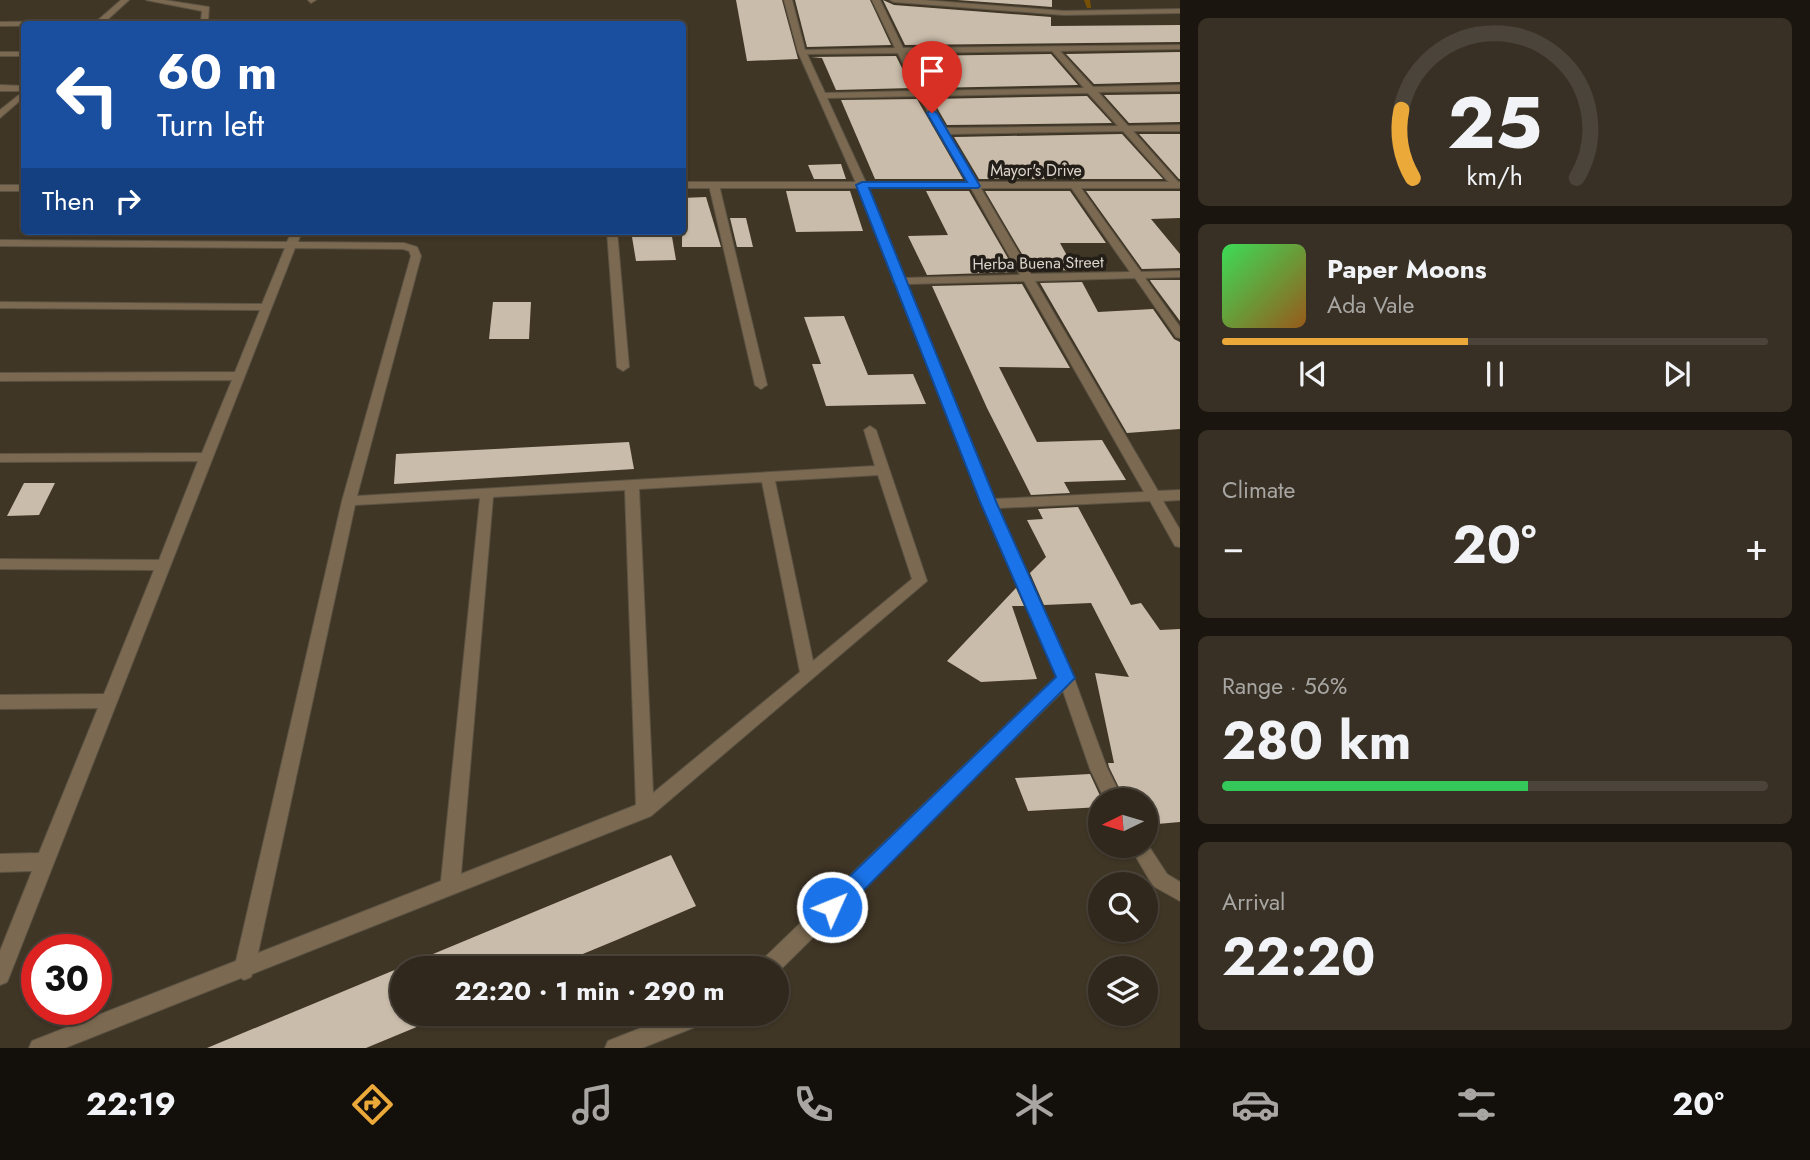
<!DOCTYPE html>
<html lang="en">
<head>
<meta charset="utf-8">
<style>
	:root { --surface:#30281c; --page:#383025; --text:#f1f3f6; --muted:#a8a6a3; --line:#4b443b; --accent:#eba93a }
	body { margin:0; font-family:Jost,sans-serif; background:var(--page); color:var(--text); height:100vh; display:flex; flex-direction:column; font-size:26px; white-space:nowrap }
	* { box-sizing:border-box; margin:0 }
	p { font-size:23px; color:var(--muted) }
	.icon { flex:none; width:38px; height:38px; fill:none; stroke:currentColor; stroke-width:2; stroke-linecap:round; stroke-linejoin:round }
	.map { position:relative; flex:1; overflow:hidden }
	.side { display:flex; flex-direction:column; gap:18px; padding:18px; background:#1a160f; width:630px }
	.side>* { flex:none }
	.top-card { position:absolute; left:21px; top:21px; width:665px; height:214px; border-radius:7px; box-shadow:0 2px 5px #0004,0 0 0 2px var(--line); background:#1a4fa0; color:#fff; overflow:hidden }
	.needle { width:46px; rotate:265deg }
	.controls { position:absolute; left:1088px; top:788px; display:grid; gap:14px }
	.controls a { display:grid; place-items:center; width:70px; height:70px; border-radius:50%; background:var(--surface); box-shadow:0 2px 5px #0004,0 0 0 2px var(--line); font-size:35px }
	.speed { position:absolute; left:21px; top:934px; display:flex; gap:14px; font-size:35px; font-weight:700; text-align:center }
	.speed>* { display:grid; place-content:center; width:91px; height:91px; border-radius:50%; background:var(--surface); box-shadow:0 2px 5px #0004,0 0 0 2px var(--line); line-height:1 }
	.speed .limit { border:10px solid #d22; background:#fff; color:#111 }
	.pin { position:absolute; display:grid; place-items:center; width:60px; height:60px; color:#fff; margin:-72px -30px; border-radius:50% 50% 50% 0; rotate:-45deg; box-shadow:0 0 7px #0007 }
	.pin .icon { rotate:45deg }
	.me { position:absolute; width:77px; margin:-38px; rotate:46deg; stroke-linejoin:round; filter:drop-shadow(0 0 5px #0008) }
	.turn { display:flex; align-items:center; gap:24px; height:147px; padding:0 21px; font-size:32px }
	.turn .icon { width:91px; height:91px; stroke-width:2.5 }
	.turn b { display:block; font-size:49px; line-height:60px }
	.then { display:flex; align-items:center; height:66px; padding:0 21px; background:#0003; gap:14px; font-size:26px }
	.big { font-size:52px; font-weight:700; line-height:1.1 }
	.side .widget { flex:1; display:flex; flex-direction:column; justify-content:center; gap:10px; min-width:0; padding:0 24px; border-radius:10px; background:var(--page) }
	.side .dial { align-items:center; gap:0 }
	.dial svg { height:182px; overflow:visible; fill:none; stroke:var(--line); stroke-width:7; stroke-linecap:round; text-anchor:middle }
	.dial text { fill:var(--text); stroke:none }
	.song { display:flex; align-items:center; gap:21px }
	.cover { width:84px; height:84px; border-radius:10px; background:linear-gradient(135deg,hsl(130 70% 55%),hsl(30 70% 35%)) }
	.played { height:7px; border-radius:4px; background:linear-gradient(90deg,var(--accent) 45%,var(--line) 45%) }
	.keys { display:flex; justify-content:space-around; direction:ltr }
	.heat { display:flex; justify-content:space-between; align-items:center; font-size:38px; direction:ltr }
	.charge { height:10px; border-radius:5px; background:linear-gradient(90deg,#34c759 56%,var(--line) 0) }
	.trip { position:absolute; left:390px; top:956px; width:399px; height:70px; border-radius:35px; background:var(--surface); box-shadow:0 2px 5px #0004,0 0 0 2px var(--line); font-weight:700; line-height:70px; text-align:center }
	.menu { display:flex; height:112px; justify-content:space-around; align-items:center; background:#13100b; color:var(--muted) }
	.menu .icon { width:49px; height:49px }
	.menu .on { color:var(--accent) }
	.menu b { font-size:32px; color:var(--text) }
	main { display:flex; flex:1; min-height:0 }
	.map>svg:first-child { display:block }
</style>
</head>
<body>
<main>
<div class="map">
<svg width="1180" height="1048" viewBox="0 0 1180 1048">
	<rect width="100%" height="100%" fill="#403626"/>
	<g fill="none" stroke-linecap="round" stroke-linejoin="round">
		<path fill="#775006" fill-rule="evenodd" d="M1084,0H1090L1091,8H1087Z"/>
	</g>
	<g fill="#c9bcaa">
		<path d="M736,0H782L798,59L747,61Z"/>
		<path d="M795,0H870L891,45L807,47Z"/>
		<path d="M883,0L894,5L1051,17V26L1180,25V42L905,45Z"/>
		<path d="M957,0H1052V7Z"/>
		<path d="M1180,52V82L1094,84L1066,54Z"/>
		<path d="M1051,54L1078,85L926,88L910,56Z"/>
		<path d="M896,56L912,88L836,90L822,58L811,57Z"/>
		<path d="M1180,94V122L1129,123L1104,95Z"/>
		<path d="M1087,96L1112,123L947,125L932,99Z"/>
		<path d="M917,99L963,179H875L841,100Z"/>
		<path d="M1122,134L1163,179H979L954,137Z"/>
		<path d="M1139,134H1180V179H1179Z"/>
		<path d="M841,164L846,179H814L808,165Z"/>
		<path d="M786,191H850L863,231L796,232Z"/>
		<path d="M926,191H969L1016,272L927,275L908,236L948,235Z"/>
		<path d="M985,191H1070L1106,243H1060L1075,270L1032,271Z"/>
		<path d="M1086,191H1180V218L1151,219L1180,254V268L1142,269Z"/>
		<path d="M706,197L721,247H682V198Z"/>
		<path d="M730,218H746L753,247H737Z"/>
		<path d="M631,231H671L676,260L636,261Z"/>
		<path d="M1150,280H1180V321L1151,282Z"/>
		<path d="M1082,282L1098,312L1153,309L1174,339L1180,342V429L1127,433L1040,283Z"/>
		<path d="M1022,284L1070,368L999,367L1037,442L1102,440L1126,480L1064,482L1070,493L1031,495L987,408L932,286Z"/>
		<path d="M493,302H531L529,339H489Z"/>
		<path d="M844,316L868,375L913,374L926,404L826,406L812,364H821L804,317Z"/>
		<path d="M629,442L634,469L394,484L396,454Z"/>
		<path d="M24,483H55L39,515L7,516Z"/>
		<path d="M1078,507L1131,605L1141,603L1160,630L1180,629V822L1146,825V800H1125L1109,767L1108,763H1114L1095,673L1129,677L1091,603L1044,605L1030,573L1046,557L1027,520L1043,519L1038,509Z"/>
		<path d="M1016,588L1024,606H1012L1037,679L981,682L947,661Z"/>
		<path d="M1090,774L1102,800L1101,807L1028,811L1015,778Z"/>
		<path d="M671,855L696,906L619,939L549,968H402V1013L448,1014L366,1048H207Z"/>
	</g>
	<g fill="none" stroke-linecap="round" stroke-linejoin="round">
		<g stroke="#5c5344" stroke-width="2">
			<g id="minor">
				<path d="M121,0H129L106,21H201L202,11L146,0H164L209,7L208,21H256L260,23L0,26V22L97,21Z"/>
				<path d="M308,0H316L311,3Z"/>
				<path d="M784,0H792L805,50L895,48L872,0H880L903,48L1180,45V49L1060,51L1093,87L1180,85V91L1098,92L1128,126L1180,125V131H1133L1179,183V187H1173L1123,131L949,134L1031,274L1130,272L1070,186L1075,183L1078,184L1141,272L1180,271V277L1145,278L1180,327V338L1176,337L1135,278L1035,281L1158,491L1180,490V500L1163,501L1180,530V547L1175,546L1150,501L998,508L1074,678L1107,768L1123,800H1105L1090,769L1063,691L777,973V968H758L761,961L1057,676L982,504L896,284L893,281L894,279L857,185L798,52ZM1052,51L1084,88L924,91L906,53ZM898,53L916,91L825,93L807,54ZM1088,93L1118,126L946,128L927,96ZM919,96L1020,275L904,278L867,185L827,98ZM1024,281L1144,492L994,499L907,284Z"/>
				<path d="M890,0H923L1064,11L1180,9V13L1064,15L894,2Z"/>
				<rect x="0" y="52" width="24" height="4"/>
				<path d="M0,85L24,86V97L0,118V110L24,91H0Z"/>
				<path d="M714,182L719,185L767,385L761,389L755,385L709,185Z"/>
				<path d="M292,231H302L298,242L404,243L417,247L421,256L357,496L875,466L864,430L870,426L876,430L927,581L651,816L252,974L251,977L244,980L241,978L65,1048H29L32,1041L236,961L342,501L411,256L409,251L403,249L295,248L10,975L7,982L0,985V951L32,871L0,872V854L39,853L98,708L0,709V695L104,694L154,570L0,569V559L159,560L198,461L0,462V454L202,453L232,380L0,381V373L235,372L260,310L0,308V302L262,304L285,248L0,246V240L287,242ZM878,475L912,579L813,661L775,481ZM762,482L800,672L653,793L639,489ZM625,490L636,805L461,874L493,497ZM480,498L441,881L258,953L355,505Z"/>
				<path d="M607,231H617L629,367L623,371L617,367Z"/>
				<path d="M1146,842L1167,874L1180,882V901L1153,886L1129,845H1146Z"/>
				<path d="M679,1013H716L713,1020L642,1048H605L608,1041Z"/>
			</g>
		</g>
		<g stroke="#5c5344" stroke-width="2">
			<g id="tertiary">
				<rect x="682" y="182" width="498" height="6"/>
				<rect x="0" y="185" width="24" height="6"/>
			</g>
		</g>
		<use href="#minor" fill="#7b6a51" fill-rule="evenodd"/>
		<use href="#tertiary" fill="#7b6a51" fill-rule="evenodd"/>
	</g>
	<path fill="#1a73e8" stroke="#114b97" stroke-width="2" d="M932,110L937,113L980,186L978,188H869L997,504L1075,678L840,914L832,917L825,914L822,907L825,900L1056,677L981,504L856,185L862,182H967L927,113Z"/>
	<g text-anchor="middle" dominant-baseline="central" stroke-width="7" stroke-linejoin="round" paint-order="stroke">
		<g font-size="16" fill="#dbd5cb" stroke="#231e17">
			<text x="1036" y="170">Mayor's Drive</text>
			<text transform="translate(1038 263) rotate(-1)">Herba Buena Street</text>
		</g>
	</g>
</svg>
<div class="controls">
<a><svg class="needle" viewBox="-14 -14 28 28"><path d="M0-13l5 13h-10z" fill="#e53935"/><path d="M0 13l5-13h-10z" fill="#a8a6a3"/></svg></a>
<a><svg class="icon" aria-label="search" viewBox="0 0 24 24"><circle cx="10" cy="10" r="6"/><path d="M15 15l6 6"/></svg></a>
<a><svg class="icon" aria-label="layers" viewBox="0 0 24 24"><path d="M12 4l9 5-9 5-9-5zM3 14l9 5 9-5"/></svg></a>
</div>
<div class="speed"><div class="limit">30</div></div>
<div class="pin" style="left:932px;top:113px;background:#d93025"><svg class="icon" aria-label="arrive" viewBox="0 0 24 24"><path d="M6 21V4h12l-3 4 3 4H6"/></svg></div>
<svg class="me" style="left:832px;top:907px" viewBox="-20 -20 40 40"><circle r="17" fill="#1a73e8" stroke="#fff" stroke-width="3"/><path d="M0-11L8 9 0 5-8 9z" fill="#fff"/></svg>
<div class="trip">22:20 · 1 min · 290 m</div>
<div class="top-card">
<div class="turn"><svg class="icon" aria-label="left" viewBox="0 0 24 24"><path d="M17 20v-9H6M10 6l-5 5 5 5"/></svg><div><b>60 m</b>Turn left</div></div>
<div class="then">Then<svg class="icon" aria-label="right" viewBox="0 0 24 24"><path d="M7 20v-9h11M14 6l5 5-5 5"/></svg></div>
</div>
</div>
<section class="side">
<div class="widget dial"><svg viewBox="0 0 100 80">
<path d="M14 69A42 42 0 1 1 86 69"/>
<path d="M14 69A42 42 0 0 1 9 39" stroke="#eba93a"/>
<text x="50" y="56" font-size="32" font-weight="700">25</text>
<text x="50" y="72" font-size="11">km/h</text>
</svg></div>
<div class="widget">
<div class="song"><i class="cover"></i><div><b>Paper Moons</b><p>Ada Vale</p></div></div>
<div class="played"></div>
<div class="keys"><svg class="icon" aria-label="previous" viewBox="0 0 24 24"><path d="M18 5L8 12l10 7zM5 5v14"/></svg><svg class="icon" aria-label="pause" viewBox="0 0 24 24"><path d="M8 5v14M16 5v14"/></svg><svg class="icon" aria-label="next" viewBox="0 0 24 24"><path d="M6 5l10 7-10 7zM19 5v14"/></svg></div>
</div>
<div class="widget"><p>Climate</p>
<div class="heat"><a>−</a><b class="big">20°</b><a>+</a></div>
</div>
<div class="widget"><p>Range · 56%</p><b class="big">280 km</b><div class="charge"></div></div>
<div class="widget"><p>Arrival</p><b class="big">22:20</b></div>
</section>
</main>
<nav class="menu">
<b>22:19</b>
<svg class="icon on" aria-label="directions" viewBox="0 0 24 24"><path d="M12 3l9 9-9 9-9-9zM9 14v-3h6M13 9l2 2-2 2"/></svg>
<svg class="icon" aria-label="music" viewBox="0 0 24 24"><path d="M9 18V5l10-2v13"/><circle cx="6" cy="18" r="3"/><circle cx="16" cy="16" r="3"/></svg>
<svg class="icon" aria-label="phone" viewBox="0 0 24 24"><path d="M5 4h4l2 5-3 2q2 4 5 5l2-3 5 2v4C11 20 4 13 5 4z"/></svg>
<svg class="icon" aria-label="climate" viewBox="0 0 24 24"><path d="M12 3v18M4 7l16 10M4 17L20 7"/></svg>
<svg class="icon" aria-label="car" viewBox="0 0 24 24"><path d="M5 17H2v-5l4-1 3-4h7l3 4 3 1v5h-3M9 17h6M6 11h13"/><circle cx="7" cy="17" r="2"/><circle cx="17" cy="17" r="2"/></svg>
<svg class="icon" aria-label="filters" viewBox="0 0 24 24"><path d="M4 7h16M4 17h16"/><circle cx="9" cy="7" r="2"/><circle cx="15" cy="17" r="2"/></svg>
<b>20°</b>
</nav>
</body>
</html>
